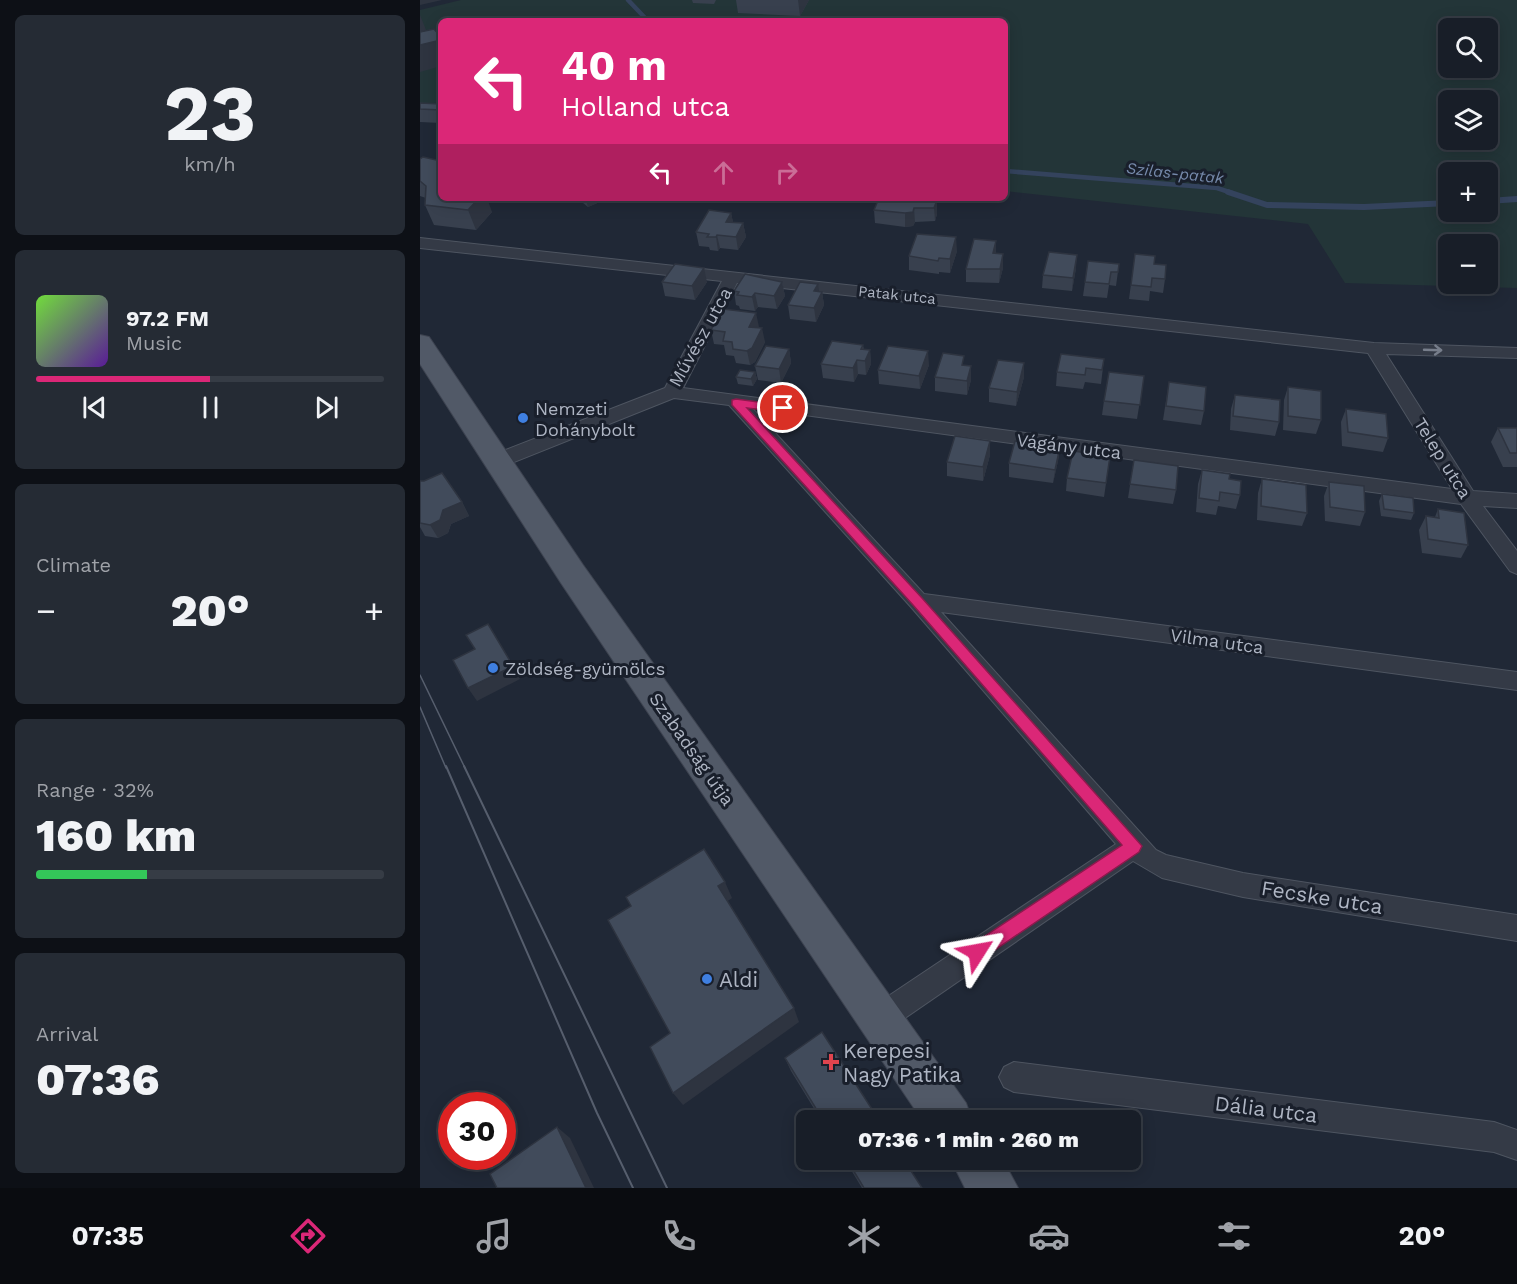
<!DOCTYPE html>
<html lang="en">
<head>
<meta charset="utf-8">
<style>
	:root { --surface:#181e28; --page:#252b34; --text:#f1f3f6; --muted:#9fa2a8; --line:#363c45; --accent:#db2777 }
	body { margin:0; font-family:"Work Sans",sans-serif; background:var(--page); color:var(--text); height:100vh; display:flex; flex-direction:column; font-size:22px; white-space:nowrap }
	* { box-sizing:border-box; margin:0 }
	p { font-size:20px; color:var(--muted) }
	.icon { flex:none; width:33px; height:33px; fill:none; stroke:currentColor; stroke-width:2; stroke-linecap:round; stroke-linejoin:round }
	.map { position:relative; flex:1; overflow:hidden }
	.side { display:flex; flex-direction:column; gap:15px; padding:15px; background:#0d1016; width:420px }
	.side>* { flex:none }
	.top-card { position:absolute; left:18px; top:18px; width:570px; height:183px; border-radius:9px; box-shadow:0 3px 15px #0003,0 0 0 2px var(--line); background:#db2777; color:#fff; overflow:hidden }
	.buttons { position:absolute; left:1018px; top:18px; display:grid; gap:12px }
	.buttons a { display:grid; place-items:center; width:60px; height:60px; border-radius:9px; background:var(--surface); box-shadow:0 3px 15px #0003,0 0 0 2px var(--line); font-size:30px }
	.speed { position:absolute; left:18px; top:1092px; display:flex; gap:12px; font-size:30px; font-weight:700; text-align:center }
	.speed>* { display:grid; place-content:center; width:78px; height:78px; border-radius:50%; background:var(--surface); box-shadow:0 3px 15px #0003,0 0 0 2px var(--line); line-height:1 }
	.speed .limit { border:9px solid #d22; background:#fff; color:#111 }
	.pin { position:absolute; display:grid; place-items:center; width:51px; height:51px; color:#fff; margin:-26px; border:3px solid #fff; border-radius:50%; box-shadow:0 2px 6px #0007 }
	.me { position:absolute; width:66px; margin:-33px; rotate:56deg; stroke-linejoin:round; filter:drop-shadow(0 0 4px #0008) }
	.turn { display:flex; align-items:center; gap:21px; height:126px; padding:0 24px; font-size:27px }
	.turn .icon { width:78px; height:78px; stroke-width:2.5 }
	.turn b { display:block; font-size:42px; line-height:51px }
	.lanes { display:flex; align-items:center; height:57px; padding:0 24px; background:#0003; justify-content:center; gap:30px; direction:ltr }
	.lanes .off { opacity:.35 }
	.big { font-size:45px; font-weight:800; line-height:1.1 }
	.side .widget { flex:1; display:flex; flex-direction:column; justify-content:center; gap:9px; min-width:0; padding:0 21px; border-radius:9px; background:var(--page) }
	.side .dial { align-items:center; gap:0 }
	.dial b { font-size:78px; line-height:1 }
	.song { display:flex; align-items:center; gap:18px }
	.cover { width:72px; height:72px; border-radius:9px; background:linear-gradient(135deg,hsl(100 70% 55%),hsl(270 70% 35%)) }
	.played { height:6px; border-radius:3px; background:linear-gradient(90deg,var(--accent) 50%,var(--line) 50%) }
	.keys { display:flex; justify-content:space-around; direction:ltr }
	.heat { display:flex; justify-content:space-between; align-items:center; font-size:33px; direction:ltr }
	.charge { height:9px; border-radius:4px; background:linear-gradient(90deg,#34c759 32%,var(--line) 0) }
	.trip { position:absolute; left:376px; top:1110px; width:345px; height:60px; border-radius:9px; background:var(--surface); box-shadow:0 3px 15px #0003,0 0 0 2px var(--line); font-weight:800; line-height:60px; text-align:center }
	.tab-bar { display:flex; height:96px; justify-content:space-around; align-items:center; background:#0a0c10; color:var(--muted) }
	.tab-bar .icon { width:42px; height:42px }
	.tab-bar .selected { color:var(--accent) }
	.tab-bar b { font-size:27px; color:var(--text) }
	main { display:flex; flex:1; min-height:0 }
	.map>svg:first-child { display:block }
</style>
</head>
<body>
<main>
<section class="side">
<div class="widget dial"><b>23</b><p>km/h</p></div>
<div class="widget">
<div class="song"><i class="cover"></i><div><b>97.2 FM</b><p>Music</p></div></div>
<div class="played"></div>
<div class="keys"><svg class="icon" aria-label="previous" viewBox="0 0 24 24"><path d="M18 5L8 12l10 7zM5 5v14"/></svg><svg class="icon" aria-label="pause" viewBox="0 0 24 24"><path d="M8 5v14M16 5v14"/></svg><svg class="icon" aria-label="next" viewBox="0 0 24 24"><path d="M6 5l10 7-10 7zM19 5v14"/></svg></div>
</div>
<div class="widget"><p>Climate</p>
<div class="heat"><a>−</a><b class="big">20°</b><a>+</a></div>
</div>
<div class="widget"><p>Range · 32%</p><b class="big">160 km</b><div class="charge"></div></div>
<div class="widget"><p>Arrival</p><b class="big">07:36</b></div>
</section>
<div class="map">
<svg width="1097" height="1188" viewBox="0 0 1097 1188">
	<rect width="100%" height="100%" fill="#202836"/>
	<path fill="#233538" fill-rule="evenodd" d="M41,0H1097V288L925,283L888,224L585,191V21H21V113L0,112V10ZM1029,28H1068V68H1029ZM1029,100H1068V140H1029ZM1029,172H1068V212H1029ZM1029,244H1068V284H1029Z"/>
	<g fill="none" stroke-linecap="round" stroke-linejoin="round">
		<g stroke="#34435d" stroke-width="4.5">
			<path d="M208,0L228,21"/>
			<path d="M585,171L797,188L812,193"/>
		</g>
		<g stroke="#34435d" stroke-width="6">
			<path d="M808,192L847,205L944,207L1029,203"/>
			<path d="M1068,201L1097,199"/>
		</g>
		<g stroke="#4e5561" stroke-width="2">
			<g id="street">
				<path d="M0,238L954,343L1097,348V358L966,354L1053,491L1097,494V508L1063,506L1097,551V574L1090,571L1041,504L332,408L504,594L1097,672V690L521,612L736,850L746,855L823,873L1097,915V941L823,897L742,878L713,861L469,1029L459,1033L449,1029L445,1019L449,1009L696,844L491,607L309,405L254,398L84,466H70L68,461L70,456L245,388L302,281L0,248ZM317,283L948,353L1032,489L263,388Z"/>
				<path d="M594,1062L1074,1122L1097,1130V1160L1074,1152L594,1092L584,1087L579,1077L584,1067Z"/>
			</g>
		</g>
		<g stroke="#3d4350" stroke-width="2">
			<g id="primary">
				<path d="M0,335L9,337L163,565L546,1103L552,1120H502L141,583L0,364Z"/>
				<path d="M531,1160H583L598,1188H545Z"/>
			</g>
		</g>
		<use href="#street" fill="#343a46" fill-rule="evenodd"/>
		<use href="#primary" fill="#515967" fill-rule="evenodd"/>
		<g stroke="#565e6d" stroke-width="1.5">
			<path d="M0,675L45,768"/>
			<path d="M0,707L26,768"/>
		</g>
		<g stroke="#565e6d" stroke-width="2">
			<path d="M26,766L177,1113L213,1188"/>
			<path d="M44,766L247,1188"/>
		</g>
	</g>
	<g fill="#38404e">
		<path d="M272,0H296L294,4L273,3Z"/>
		<path d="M316,0H389L380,16L318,13Z"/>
		<path d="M0,103L21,104V123L0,122Z"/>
		<path d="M0,159L72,212L56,230L14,225L5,205L6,198L0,196Z"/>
		<path d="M157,198H181L182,201L168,207Z"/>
		<path d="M517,200V214L515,221L495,222L493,226L485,227L455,223L454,210Z"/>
		<path d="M311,213L313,223H323L326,237L318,250L300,248L298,251L290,250L289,247L279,246L276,232Z"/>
		<path d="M576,241V253L583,268L579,283L546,282V269Z"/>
		<path d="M537,251L530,273L519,272V274L489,270V256Z"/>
		<path d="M715,254L734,264L745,279L743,293L730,291L729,301L709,299Z"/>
		<path d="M699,264L696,286L689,285L687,298L663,296L665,282Z"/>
		<path d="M656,268L652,291L622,288L623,275Z"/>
		<path d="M242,282H287L275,300L245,296Z"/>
		<path d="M362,282L365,296L357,309L338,307L335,311L320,309L319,306L316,305L314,291Z"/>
		<path d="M399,291L402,292L404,305L396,322L370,319L368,305Z"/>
		<path d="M339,327L338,328L345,342L335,362L330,365L316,363L314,356L306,355L304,345L294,344L291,330Z"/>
		<path d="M443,345L444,350H450L451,364L446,375L438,374L434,382L403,378L401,364Z"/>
		<path d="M369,349L371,363L361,383L338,380L335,366Z"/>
		<path d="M684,359L681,384L665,382L663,389L636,386L637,372Z"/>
		<path d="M509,365L500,389L459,384L458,370Z"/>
		<path d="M545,365L551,366V380L547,395L515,391V377Z"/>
		<path d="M335,372L337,379L333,386L318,384L316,377Z"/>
		<path d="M724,376L717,419L682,415L684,401Z"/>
		<path d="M604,377L596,406L569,402V388Z"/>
		<path d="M749,382L784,411L781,425L743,420Z"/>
		<path d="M868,387L901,420L896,434L863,430L864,400Z"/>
		<path d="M815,395L859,422L855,436L810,430L811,409Z"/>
		<path d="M926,409L968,438L963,452L922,446L921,422Z"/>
		<path d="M1078,428H1097V467H1083L1071,442Z"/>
		<path d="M570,441V455L563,481L527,476V462Z"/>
		<path d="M640,447L638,461L633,483L589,477V463Z"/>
		<path d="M690,456L684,497L646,491L647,478Z"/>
		<path d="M714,460L756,490L753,504L708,498Z"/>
		<path d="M782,470L809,479L820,495L816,509L798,506L796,515L776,512L778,484Z"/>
		<path d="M842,479L887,513L882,526L837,520L838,493Z"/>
		<path d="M0,481L42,502L49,516L31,524L28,533L18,538L5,536L0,527Z"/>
		<path d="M909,482L945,512L940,526L905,521L904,496Z"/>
		<path d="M962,494L994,513L991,520L961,516L959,501Z"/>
		<path d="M1018,509L1048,545L1041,558L1002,553L999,530L1006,516L1015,517Z"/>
		<path d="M365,1058L459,1120H401L371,1071Z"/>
		<path d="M425,1160H484L502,1188H442Z"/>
	</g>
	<g fill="#2e3440">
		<path d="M0,0H22L0,5Z"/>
		<path d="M378,0H389L380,16Z"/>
		<path d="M0,15L8,35L0,37Z"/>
		<path d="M21,40V66L0,72V45Z"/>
		<path d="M59,198H67L72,212L56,230L48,210Z"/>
		<path d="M171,198H181L182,201L168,207L166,200Z"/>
		<path d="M517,200V214L515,221L514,208Z"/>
		<path d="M494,208L495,222L493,226L485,227V213Z"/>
		<path d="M311,213L314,226L306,222Z"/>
		<path d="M323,223L326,237L318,250L316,237Z"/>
		<path d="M297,235L300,248L298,251L296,237Z"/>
		<path d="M536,237L537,251L530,273V259Z"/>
		<path d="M576,241V254L573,253Z"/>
		<path d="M583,254V268L579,283L580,269Z"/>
		<path d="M657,255L656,268L652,291L653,278Z"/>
		<path d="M284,268L287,282L275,300L272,286Z"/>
		<path d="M362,282L365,296L357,309L354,296Z"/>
		<path d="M398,284L400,297L402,292L404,305L396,322L394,308V291Z"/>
		<path d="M335,293L338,307L335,311L332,297Z"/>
		<path d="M336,313L339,327L331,341L329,327Z"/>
		<path d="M342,328L345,342L335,362L330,365L327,351Z"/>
		<path d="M369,349L371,363L361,383L359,369Z"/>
		<path d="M450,350L451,364L446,375L445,361Z"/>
		<path d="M508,351L509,365L500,389L499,376Z"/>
		<path d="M437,360L438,374L434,382L433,368Z"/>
		<path d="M604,363V377L596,406L597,392Z"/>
		<path d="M551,366V380L547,395V381Z"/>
		<path d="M335,372L337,379L333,386L331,379Z"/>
		<path d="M570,441V455L563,481V467Z"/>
		<path d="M640,447L638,461L633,483L635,470Z"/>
		<path d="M42,502L49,516L31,524L28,533L18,538L10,525L23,510Z"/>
		<path d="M93,666L100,679L57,701L48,688Z"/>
		<path d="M305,882L312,898L305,903L298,886Z"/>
		<path d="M374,1008L379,1022L263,1105L253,1093Z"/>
		<path d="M137,1127L150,1138L174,1188H166Z"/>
	</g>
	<g fill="#414b5b" stroke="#2e3440" stroke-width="1.5">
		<path d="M398,17L404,18L401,21H394Z"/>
		<path d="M14,29L21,37V40L0,45V32Z"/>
		<path d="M0,103L21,104V110L0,109Z"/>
		<path d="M3,157L21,161V198H59L48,210L5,205L6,186L0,181V159Z"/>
		<path d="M459,198H505L517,200L514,208H494L493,212L485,213L454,210Z"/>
		<path d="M289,210L311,213L306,222L323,223L316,237L297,235L296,237H287L289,234L276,232Z"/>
		<path d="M497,234L536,237L530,259L519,258L518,261L489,256Z"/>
		<path d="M554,239L576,241L573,253L583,254L580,269H546Z"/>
		<path d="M629,252L657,255L653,278L623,275Z"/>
		<path d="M715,254L735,256L734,264L746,265L745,279L732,278L731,287L711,285Z"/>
		<path d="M668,261L699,264L698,272H691L689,284L665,282Z"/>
		<path d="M255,264L284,268L272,286L242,282Z"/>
		<path d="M325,274L362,282L354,296L335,293L332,297L317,295L319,292L314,291Z"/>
		<path d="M380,282L398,284L394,291L402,292L394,308L368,305Z"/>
		<path d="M303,309L336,313L329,327L342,328L332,348L327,351L313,349L312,342L303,341L305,332L291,330Z"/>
		<path d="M412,341L443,345L441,349L450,350L445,361L437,360L433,368L401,364Z"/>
		<path d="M346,346L369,349L359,369L335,366Z"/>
		<path d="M468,346L508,351L499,376L458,370Z"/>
		<path d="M523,353L544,356L542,365L551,366L547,381L515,377Z"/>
		<path d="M641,354L684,359L682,370L666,368L665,375L637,372Z"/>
		<path d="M578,360L604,363L597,392L569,388Z"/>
		<path d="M320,370L335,372L331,379L316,377Z"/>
		<path d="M689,372L724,376L720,405L684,401Z"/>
		<path d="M749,382L786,387L784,411L746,406Z"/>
		<path d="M868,387L901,391V420L868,416Z"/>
		<path d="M815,395L860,400L859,422L813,416Z"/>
		<path d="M926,409L966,414L968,438L928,432Z"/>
		<path d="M1078,428H1097V453H1090Z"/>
		<path d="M535,436L570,441L563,467L527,462Z"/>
		<path d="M595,441L640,447L635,470L589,463Z"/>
		<path d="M653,451L690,456L686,483L647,478Z"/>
		<path d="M714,460L758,466L756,490L710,484Z"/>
		<path d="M782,470L810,474L809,479L821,481L820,495L800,492L799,501L779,498Z"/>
		<path d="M22,473L42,502L23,510L20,520L10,525L0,523V481H4Z"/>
		<path d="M842,479L886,485L887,513L841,506Z"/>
		<path d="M909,482L944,486L945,512L910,507Z"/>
		<path d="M962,494L993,498L994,513L964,509Z"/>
		<path d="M1018,509L1044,513L1048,545L1008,539L1006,516L1019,518Z"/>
		<path d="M68,624L93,666L48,688L33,660L55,649L46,635Z"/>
		<path d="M284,849L305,882L298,886L374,1008L253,1093L230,1047L250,1033L188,920L211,906L206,897Z"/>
		<path d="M402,1032L459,1120H403L365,1058Z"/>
		<path d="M137,1127L166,1188H77L70,1174Z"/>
		<path d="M427,1160H484L502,1188H444Z"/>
	</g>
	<defs><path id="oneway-shaft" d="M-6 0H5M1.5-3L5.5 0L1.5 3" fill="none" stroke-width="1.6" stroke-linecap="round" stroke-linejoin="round" transform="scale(1.5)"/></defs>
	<use stroke="#777e8b" href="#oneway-shaft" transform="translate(1013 350) rotate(2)"/>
	<path fill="#db2777" stroke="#8e194d" stroke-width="1.5" d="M316,399L367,406L368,408L363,412L327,408L502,598L722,846L719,852L563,958L557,961L550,958L548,952L550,946L702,845L493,605L312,405V400Z"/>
	<g fill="#3f7fe0" stroke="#191f2b" stroke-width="2">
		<circle cx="103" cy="418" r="6"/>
		<circle cx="73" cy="668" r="6"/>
		<circle cx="287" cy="979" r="6"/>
	</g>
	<path fill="#e0444e" stroke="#191f2b" stroke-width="2" d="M408 1053h6v6h6v6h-6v6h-6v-6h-6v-6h6z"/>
	<g text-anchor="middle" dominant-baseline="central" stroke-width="6" stroke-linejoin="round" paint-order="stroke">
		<g font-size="15" fill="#aeb5c3" stroke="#191f2b">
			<text transform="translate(477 295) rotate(6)">Patak utca</text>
		</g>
		<g font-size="16" font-style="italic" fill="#768aab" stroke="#191f2b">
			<text transform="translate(755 173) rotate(6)">Szilas-patak</text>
		</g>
		<g font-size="18" fill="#aeb5c3" stroke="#191f2b">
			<text transform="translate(280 337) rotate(-61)">Művész utca</text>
			<text transform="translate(649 446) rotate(7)">Vágány utca</text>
			<text transform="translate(1023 458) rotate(58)">Telep utca</text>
			<text transform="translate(797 641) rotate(8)">Vilma utca</text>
			<text transform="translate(272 749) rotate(55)">Szabadság útja</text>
		</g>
		<g font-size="18" fill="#aeb5c3" stroke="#191f2b" text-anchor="start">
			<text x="115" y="408">Nemzeti<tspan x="115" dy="21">Dohánybolt</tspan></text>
			<text x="85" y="668">Zöldség-gyümölcs</text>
		</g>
		<g font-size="21" fill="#aeb5c3" stroke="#191f2b">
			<text transform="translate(902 897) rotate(9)">Fecske utca</text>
			<text transform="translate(846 1109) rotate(7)">Dália utca</text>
		</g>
		<g font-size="21" fill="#aeb5c3" stroke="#191f2b" text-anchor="start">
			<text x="299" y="979">Aldi</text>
			<text x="423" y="1050">Kerepesi<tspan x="423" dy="24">Nagy Patika</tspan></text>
		</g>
	</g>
</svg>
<div class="buttons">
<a><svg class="icon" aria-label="search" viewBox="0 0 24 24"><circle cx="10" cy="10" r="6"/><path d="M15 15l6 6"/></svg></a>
<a><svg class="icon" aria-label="layers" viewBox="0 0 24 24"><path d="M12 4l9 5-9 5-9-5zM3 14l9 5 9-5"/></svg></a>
<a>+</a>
<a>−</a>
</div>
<div class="speed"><div class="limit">30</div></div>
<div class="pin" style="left:363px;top:408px;background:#d93025"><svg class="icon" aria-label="arrive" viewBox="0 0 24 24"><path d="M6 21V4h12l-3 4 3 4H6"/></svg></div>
<svg class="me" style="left:557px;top:952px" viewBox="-20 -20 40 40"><path d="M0-17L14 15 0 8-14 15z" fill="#db2777" stroke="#fff" stroke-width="4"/></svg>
<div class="trip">07:36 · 1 min · 260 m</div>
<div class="top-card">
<div class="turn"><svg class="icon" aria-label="left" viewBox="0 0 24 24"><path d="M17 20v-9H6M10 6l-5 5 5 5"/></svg><div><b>40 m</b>Holland utca</div></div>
<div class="lanes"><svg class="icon" aria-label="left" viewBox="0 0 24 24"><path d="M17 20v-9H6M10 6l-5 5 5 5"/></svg><svg class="icon off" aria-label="ahead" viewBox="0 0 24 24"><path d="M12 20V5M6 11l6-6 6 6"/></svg><svg class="icon off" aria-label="right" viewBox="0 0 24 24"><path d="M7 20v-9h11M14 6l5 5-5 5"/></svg></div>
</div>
</div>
</main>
<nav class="tab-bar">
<b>07:35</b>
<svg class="icon selected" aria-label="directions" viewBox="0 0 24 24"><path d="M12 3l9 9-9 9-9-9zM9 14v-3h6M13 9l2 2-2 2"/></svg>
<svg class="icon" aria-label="music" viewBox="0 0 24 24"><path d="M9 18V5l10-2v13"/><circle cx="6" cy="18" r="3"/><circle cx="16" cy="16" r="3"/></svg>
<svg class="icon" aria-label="phone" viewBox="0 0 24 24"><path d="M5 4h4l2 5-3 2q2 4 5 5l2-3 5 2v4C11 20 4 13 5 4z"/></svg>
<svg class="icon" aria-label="climate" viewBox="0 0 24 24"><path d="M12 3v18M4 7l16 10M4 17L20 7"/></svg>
<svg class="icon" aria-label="car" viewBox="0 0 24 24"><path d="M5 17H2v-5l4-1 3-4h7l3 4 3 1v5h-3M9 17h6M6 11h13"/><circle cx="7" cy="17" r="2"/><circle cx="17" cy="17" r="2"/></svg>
<svg class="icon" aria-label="filters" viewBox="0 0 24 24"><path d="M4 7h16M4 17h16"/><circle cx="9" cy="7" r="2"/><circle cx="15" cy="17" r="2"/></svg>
<b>20°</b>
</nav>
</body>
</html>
